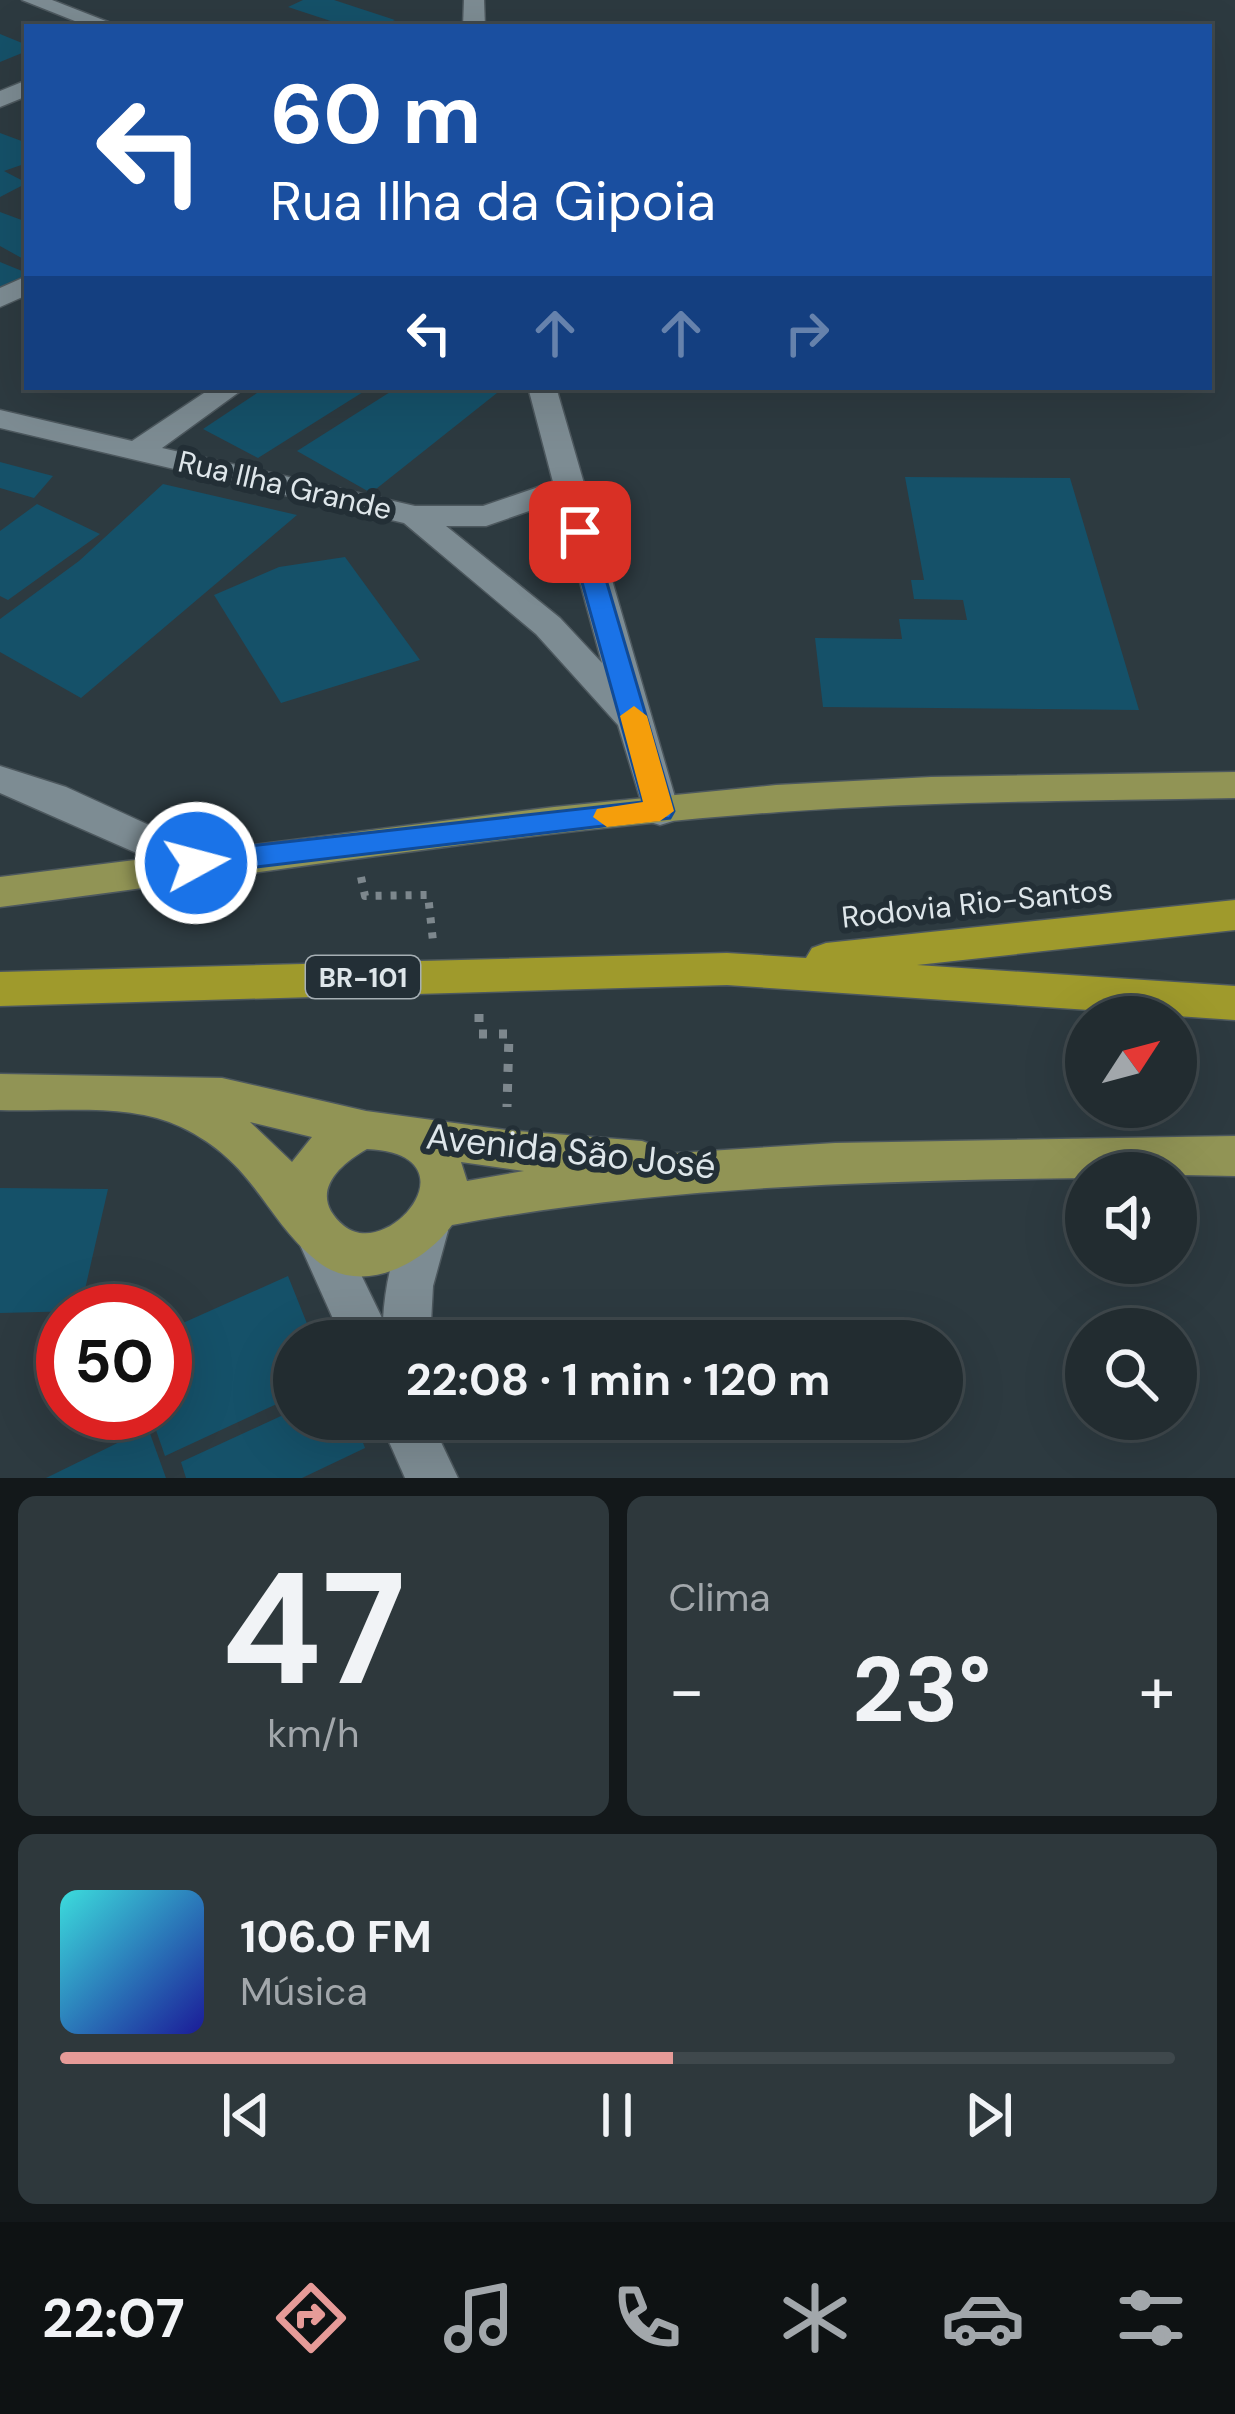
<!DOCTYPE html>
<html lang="pt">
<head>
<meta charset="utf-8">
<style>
	:root { --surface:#222c30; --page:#2e383c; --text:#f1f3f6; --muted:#a2a7ab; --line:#3f484c; --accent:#e69b98 }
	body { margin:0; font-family:"DM Sans",sans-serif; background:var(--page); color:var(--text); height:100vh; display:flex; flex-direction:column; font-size:45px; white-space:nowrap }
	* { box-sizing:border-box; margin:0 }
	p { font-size:39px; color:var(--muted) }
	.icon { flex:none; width:66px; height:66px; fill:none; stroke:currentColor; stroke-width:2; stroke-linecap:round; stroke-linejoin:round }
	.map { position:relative; height:1478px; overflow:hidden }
	.panel { display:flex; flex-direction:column; gap:18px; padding:18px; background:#13181a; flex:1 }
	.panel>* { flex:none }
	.top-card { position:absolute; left:24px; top:24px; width:1188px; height:366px; border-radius:0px; box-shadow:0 12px 48px #0002,0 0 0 3px var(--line); background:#1a4fa0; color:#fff; overflow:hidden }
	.needle { width:78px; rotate:54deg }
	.buttons { position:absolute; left:1065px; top:996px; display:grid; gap:24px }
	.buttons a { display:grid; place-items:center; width:132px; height:132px; border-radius:50%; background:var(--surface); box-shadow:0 12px 48px #0002,0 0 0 3px var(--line); font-size:60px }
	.speed { position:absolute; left:36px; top:1284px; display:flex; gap:24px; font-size:60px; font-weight:700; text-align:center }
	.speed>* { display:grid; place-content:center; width:156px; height:156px; border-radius:50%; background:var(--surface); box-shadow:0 12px 48px #0002,0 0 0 3px var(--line); line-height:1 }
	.speed .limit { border:18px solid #d22; background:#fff; color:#111 }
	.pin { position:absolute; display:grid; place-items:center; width:102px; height:102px; color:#fff; margin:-51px; border-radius:24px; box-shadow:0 6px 18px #0006 }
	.me { position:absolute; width:132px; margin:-66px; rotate:83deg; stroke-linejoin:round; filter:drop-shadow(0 0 9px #0008) }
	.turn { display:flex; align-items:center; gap:42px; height:252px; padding:0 48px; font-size:54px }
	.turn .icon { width:156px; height:156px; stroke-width:2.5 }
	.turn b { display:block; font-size:84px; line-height:102px }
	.lanes { display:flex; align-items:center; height:114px; padding:0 48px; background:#0003; justify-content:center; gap:60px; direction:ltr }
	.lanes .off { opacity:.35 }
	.big { font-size:90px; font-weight:700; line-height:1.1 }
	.panel .tile { flex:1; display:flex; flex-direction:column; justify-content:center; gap:18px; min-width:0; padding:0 42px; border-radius:18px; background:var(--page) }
	.panel .dial { align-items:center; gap:0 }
	.dial b { font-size:156px; line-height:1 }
	.song { display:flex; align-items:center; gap:36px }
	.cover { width:144px; height:144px; border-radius:18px; background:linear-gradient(135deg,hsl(180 70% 55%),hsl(240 70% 35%)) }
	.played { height:12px; border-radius:6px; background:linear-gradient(90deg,var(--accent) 55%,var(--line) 55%) }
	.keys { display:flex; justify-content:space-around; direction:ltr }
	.heat { display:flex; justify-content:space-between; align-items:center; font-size:66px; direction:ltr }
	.panel .tiles { flex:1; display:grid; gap:18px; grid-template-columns:1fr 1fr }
	.tile:last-child { grid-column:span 2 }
	.trip { position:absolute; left:273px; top:1320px; width:690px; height:120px; border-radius:60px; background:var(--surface); box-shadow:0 12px 48px #0002,0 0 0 3px var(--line); font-weight:700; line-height:120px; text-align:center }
	.tabs { display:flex; height:192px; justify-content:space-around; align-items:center; background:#0e1213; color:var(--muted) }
	.tabs .icon { width:84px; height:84px }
	.tabs .current { color:var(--accent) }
	.tabs b { font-size:54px; color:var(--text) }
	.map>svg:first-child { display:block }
</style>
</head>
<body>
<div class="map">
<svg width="1235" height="1478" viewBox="0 0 1235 1478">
	<rect width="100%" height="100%" fill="#2d3a40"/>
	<g fill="#155169">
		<path d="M303,0H334L395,20L380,27H349L288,7Z"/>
		<path d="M0,34L27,45V51L0,62Z"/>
		<path d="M0,133L27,143V163L4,171L27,183L0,197Z"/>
		<path d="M0,212L27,222V261L0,246Z"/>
		<path d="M0,262L27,273L0,290Z"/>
		<path d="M266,387H371L258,458L203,429Z"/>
		<path d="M398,387L502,389L371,493L297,451Z"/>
		<path d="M0,462L53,476L34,498L0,488Z"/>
		<path d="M905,477L1070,478L1139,710L823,707L815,638L902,639L899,619L967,620L963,600L914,599L911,580H924Z"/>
		<path d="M163,484L297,515L81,698L0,652V619L79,561Z"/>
		<path d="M37,504L100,534L8,600L0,596V531Z"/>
		<path d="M345,557L420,660L281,703L214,595L279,567Z"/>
		<path d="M0,1188L108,1189L80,1311L0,1313Z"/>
		<path d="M288,1276L314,1341H294V1396L165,1456L150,1413H165V1331Z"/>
		<path d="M294,1410V1419H354L365,1448L302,1478H186L181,1462Z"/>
		<path d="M148,1428L166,1478H46Z"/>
	</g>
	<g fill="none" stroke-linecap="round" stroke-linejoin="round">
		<g stroke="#4d585e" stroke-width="3">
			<g id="minor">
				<path d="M22,0H52L121,27H90Z"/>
				<path d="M464,0H484L485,27H463Z"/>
				<path d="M27,80V96L0,107V91Z"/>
				<path d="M27,276V295L0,307V288Z"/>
				<path d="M213,387H246L162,448L415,506H483L553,482L528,387H556L679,811L673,821L660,825L647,821L618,725L536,634L404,523L0,428V410L132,441ZM558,501L602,663L560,618L446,526H486Z"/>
				<path d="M0,766L66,787L210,853L215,863L210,873L196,878L182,873L0,793Z"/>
				<path d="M425,1210L441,1216L448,1231L433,1286L430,1341H343L296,1236L303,1221L319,1215L335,1221L383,1320C385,1284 393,1249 409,1216Z"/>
				<path d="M379,1419H430L458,1478H405Z"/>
			</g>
		</g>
		<g stroke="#4d585e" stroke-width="3">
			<g id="major">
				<path d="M1235,772V798C1083,801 931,801 779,812C518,831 259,874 0,907V877L554,807L776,785L931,777Z"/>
				<path d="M0,1074L222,1078L366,1111L506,1130L642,1141L658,1147L661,1154L835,1143L1235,1136V1176L1086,1173V1178C873,1181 662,1186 452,1225C423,1264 362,1297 317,1261C263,1217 256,1163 181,1127C130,1102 57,1112 0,1110ZM250,1122L312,1137L292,1162ZM367,1149C478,1154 389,1262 344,1226C308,1196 335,1167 367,1149ZM461,1162L524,1171L467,1181Z"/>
			</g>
		</g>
		<g stroke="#4d585e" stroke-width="3">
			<path id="highway" d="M1235,900V930L917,965L1235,986V1020L727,985L0,1006V972L727,953L806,958L812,948L826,943Z"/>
		</g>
		<path stroke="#7d878d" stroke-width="8" stroke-dasharray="6 9" stroke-linecap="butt" d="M361,877L365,896L428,895L433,941"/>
		<path stroke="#7d878d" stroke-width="9" stroke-dasharray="8 12" stroke-linecap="butt" d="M479,1014V1034H509L507,1107"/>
		<use href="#minor" fill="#7d8c93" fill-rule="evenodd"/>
		<use href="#major" fill="#919455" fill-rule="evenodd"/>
		<use href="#highway" fill="#9f9a2c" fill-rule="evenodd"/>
	</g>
	<path fill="#1a73e8" stroke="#114b97" stroke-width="3" d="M580,524L592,532L674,811L670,818L196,874L186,871L182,863L186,856L196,852L643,802L568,532Z"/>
	<path fill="#f59e0b" d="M634,706L647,716L674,811L660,821L607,827L593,817L597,809L643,802L620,716Z"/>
	<g text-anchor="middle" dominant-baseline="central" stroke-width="12" stroke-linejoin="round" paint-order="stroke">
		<rect fill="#232f36" stroke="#a6afb4" stroke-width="3" x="306" y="956" width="114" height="42" rx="9"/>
		<g font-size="27" font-weight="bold" fill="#dee6ea">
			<text x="363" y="977">BR-101</text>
		</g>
		<g font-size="30" fill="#dee6ea" stroke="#232f36">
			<text transform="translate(285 485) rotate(13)">Rua Ilha Grande</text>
			<text transform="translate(977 903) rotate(-6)">Rodovia Rio-Santos</text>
		</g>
		<g font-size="36" fill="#dee6ea" stroke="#232f36">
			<text transform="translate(571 1151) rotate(6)">Avenida São José</text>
		</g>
	</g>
</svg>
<div class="buttons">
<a><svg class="needle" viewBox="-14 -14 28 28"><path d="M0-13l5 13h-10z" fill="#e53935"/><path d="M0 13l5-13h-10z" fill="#a2a7ab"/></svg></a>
<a><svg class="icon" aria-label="sound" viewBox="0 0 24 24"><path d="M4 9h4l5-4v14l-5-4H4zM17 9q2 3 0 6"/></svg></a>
<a><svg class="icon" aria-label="search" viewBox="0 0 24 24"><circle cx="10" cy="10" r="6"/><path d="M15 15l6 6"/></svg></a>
</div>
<div class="speed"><div class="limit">50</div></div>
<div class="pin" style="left:580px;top:532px;background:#d93025"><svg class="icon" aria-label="arrive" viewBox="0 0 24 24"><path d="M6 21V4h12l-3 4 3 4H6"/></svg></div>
<svg class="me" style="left:196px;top:863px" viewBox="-20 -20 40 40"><circle r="17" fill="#1a73e8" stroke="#fff" stroke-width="3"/><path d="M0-11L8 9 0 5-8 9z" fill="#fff"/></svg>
<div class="trip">22:08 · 1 min · 120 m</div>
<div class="top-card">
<div class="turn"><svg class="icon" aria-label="left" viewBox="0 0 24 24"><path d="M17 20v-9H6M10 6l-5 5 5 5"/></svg><div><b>60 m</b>Rua Ilha da Gipoia</div></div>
<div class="lanes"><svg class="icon" aria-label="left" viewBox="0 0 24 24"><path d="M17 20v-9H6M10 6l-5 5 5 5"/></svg><svg class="icon off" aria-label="ahead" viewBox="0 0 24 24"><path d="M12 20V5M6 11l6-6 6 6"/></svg><svg class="icon off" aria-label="ahead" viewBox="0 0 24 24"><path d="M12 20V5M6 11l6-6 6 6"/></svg><svg class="icon off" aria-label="right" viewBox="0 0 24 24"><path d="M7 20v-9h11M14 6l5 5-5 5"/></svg></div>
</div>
</div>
<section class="panel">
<div class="tiles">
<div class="tile dial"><b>47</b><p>km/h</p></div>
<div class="tile"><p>Clima</p>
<div class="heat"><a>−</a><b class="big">23°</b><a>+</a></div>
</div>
<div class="tile">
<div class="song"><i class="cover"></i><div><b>106.0 FM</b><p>Música</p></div></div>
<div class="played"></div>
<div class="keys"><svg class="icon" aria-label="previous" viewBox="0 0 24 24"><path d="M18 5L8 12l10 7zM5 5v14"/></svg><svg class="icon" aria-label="pause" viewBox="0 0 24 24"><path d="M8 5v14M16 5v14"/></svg><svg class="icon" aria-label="next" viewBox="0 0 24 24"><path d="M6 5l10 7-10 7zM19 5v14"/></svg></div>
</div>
</div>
</section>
<nav class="tabs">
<b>22:07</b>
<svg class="icon current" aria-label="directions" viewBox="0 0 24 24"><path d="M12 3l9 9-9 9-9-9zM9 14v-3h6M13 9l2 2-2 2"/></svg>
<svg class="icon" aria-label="music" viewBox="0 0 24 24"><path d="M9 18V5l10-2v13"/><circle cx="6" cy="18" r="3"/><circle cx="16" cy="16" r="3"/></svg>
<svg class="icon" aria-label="phone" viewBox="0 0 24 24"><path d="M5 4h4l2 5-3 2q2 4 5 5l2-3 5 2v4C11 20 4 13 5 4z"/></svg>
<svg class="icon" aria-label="climate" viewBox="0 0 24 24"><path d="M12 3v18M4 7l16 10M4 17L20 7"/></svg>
<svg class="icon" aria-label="car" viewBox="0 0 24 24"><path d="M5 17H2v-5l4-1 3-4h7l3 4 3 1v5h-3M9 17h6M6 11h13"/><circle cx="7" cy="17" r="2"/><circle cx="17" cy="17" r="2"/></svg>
<svg class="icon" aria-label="filters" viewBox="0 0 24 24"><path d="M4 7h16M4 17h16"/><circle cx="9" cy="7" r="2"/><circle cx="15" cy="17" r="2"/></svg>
</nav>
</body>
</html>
